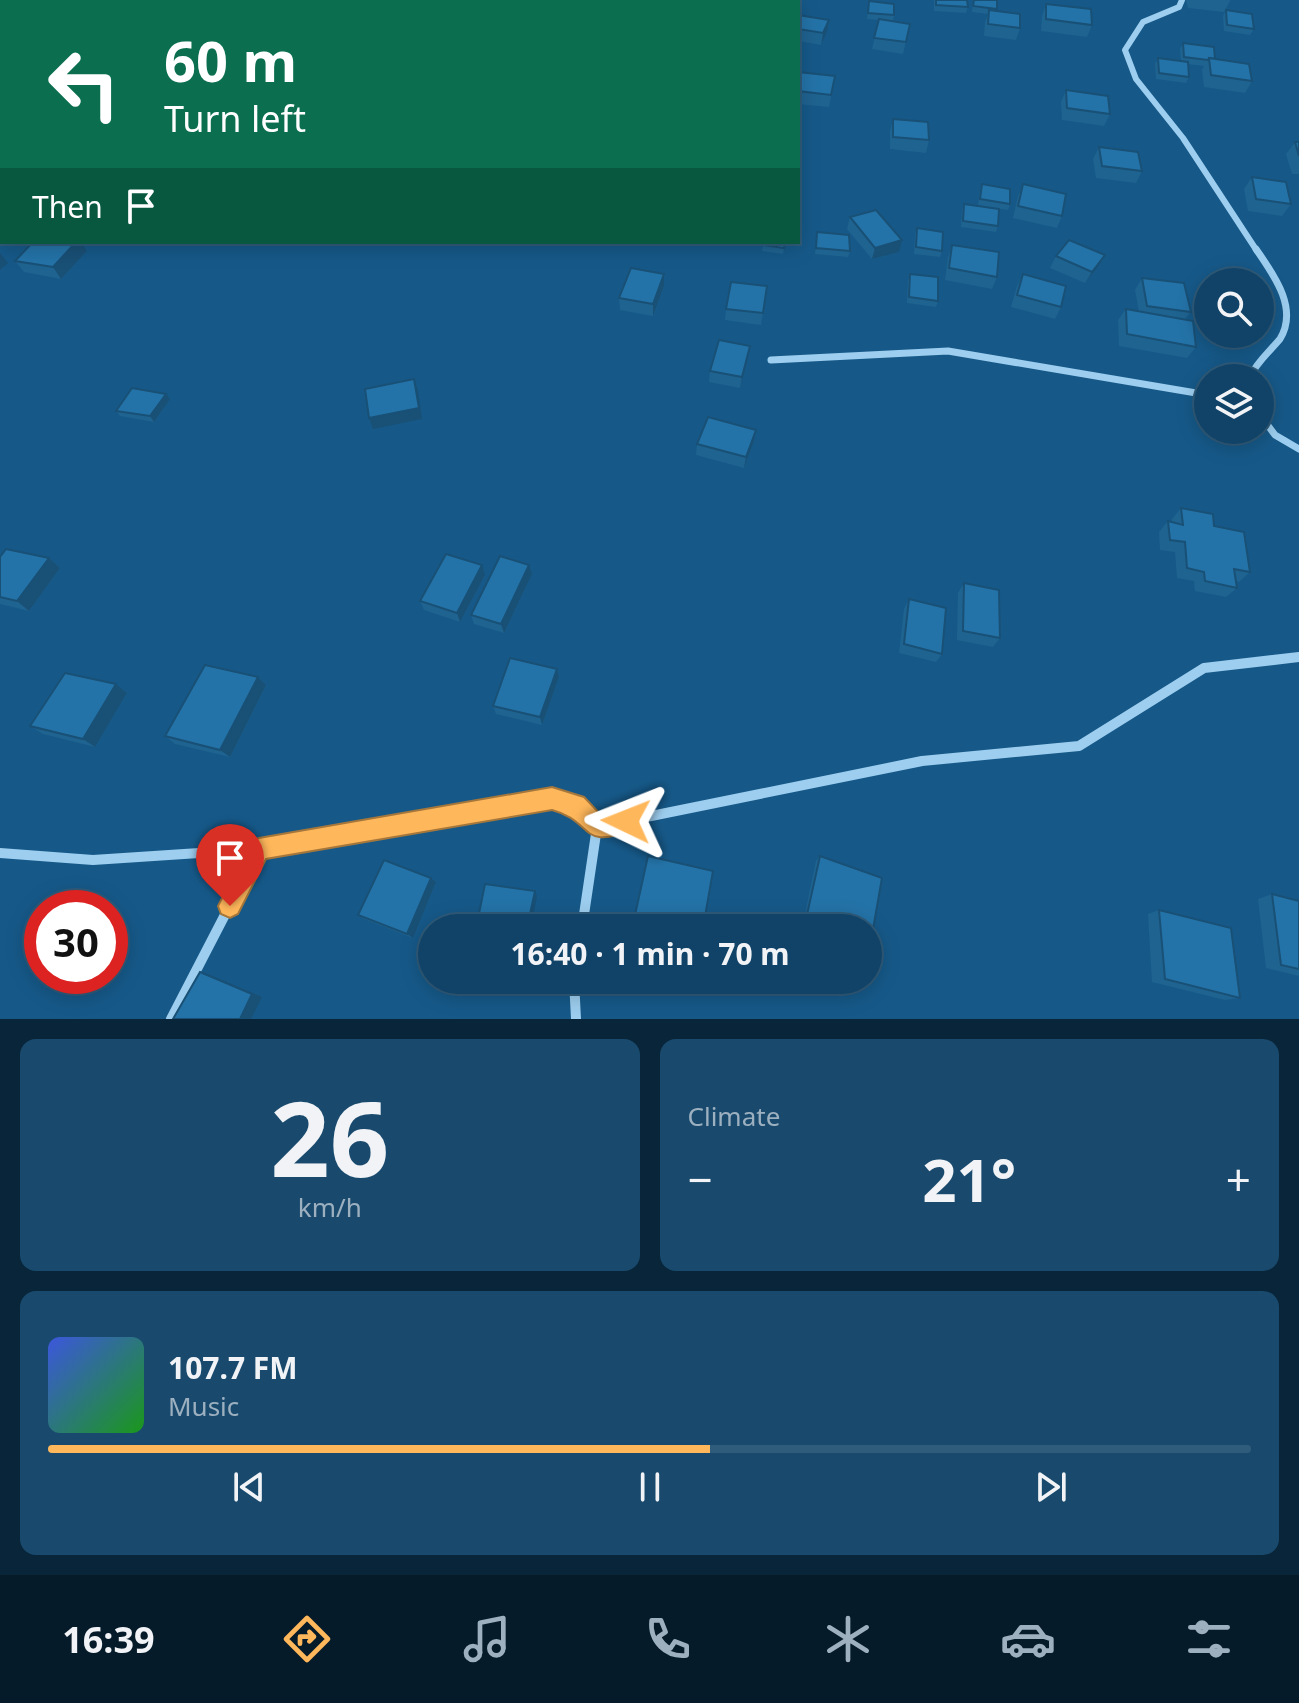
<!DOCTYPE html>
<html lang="en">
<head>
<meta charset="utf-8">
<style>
	:root { --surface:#104367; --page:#194a6d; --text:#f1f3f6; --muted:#9cb0c0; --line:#305c7b; --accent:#ffb75b }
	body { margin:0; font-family:"Noto Sans",sans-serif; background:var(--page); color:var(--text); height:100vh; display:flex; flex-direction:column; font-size:30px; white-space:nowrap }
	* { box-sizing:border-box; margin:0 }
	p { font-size:26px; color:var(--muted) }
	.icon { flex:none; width:44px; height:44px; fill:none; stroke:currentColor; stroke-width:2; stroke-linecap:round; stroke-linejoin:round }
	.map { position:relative; height:1019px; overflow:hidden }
	.sheet { display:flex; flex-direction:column; gap:20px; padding:20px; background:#092539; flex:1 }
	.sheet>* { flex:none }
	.hud { position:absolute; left:0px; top:0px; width:800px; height:244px; box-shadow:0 4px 20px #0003,0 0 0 2px var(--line); background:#0b6e4f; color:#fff; overflow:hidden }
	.controls { position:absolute; left:1194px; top:268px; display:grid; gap:16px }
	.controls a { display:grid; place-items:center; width:80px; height:80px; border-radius:50%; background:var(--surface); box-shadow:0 4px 20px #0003,0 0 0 2px var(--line); font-size:40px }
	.speed { position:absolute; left:24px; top:890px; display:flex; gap:16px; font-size:40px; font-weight:700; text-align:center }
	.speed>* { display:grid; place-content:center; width:104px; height:104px; border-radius:50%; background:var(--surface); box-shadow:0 4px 20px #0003,0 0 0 2px var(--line); line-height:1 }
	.speed .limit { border:12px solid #d22; background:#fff; color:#111 }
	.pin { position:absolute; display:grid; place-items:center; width:68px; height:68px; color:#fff; margin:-82px -34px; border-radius:50% 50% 50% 0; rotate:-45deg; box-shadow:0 0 8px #0007 }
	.pin .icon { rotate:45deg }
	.me { position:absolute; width:88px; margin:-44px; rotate:272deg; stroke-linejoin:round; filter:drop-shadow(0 0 6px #0008) }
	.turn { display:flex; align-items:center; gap:28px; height:168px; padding:0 32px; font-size:36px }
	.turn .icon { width:104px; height:104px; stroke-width:2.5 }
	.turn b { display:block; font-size:56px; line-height:68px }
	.then { display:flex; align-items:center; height:76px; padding:0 32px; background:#0003; gap:16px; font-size:30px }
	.big { font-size:60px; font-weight:700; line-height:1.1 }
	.sheet .tile { flex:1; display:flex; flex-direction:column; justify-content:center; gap:12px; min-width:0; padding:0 28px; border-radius:16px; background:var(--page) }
	.sheet .dial { align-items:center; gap:0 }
	.dial b { font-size:104px; line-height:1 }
	.song { display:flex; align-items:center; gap:24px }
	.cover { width:96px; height:96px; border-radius:12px; background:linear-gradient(135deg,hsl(230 70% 55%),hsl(120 70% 35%)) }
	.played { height:8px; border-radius:4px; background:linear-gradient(90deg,var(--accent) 55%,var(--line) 55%) }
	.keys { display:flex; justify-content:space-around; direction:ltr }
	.heat { display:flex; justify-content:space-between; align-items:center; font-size:44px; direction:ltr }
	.sheet .tiles { flex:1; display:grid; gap:20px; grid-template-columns:1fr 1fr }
	.tile:last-child { grid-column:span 2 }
	.trip { position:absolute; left:418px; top:914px; width:464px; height:80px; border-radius:40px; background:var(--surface); box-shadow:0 4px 20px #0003,0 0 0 2px var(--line); font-weight:700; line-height:80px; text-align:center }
	.menu { display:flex; height:128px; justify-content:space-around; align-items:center; background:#061b29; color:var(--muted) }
	.menu .icon { width:56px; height:56px }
	.menu .on { color:var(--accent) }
	.menu b { font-size:36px; color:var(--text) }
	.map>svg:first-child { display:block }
</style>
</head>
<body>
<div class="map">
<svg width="1299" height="1019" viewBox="0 0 1299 1019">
	<rect width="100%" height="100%" fill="#165989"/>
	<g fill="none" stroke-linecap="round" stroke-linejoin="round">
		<path stroke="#9dceef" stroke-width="6" d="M1182,0L1179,7L1143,22L1125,50L1136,79L1183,138L1257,251"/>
		<g stroke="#9dceef" stroke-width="7">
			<path d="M771,360L948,351L1208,395"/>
			<path d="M1249,378C1257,362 1269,352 1280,339C1299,308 1273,274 1256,249"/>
			<path d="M1260,415L1275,435L1299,449"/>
		</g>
		<g stroke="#9dceef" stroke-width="10">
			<path d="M597,827L922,761L1079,746L1204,668L1299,657"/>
			<path d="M0,853L93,860L259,849"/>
			<path d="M574,980L576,1019"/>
			<path d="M171,1019L259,849L552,799L576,805L597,827L582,928"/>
		</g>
	</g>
	<g fill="#1f6390">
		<path d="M934,0H967L968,7L966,13L934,11Z"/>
		<path d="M973,0H1004H997L996,11L1020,28L1016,40L984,36L985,22L988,14L972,12Z"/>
		<path d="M1186,0H1230V1L1224,12L1188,8Z"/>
		<path d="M869,1L894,15L893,21L910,24L903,54L872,49L879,20L867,19Z"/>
		<path d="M1046,4L1092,25L1087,37L1041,31L1042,16Z"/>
		<path d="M1226,10L1254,29L1250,35L1224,31L1223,16Z"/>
		<path d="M798,15L827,32L821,45L798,41Z"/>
		<path d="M1183,43L1215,59L1252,81L1245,93L1204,87L1202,70L1204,66L1188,64L1189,77L1186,83L1156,79L1155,64L1158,58L1181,61L1180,49Z"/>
		<path d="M798,72L835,76L829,107L798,104Z"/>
		<path d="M1066,90L1110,114L1104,126L1062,120L1061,102Z"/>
		<path d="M893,119L929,140L926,153L890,149V131Z"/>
		<path d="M1295,142H1299V174H1292L1286,154Z"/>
		<path d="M1099,147L1142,171L1136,183L1096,178L1093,159Z"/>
		<path d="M1252,177L1291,204L1282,216L1248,211L1244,189Z"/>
		<path d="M982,184L1010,204L1008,210L978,205L980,190Z"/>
		<path d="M1023,184L1062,216L1057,228L1013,218L1018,196Z"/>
		<path d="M964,204L998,226L996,232L961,227L962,210Z"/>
		<path d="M850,217L899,252L872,259L847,229Z"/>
		<path d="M917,228L942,251L940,257L914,254L915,234Z"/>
		<path d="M817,232L850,251L848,257L815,254Z"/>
		<path d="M764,242H785L783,254L762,251Z"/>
		<path d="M952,245L997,277L992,289L945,280L948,257Z"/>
		<path d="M87,251L61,279L24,272L15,261Z"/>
		<path d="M1105,255L1098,267L1085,283L1050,268L1056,256Z"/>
		<path d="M664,274V286L653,316L620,310L619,298Z"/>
		<path d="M910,274L938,301L936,307L907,303L908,280Z"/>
		<path d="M1023,274L1061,307L1055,319L1011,307L1017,286Z"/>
		<path d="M1142,278L1191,312L1185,319L1196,347L1187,358L1119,346L1118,320L1126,309L1139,311L1135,290Z"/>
		<path d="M767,286L761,325L725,320L726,309Z"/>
		<path d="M750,346L748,358L740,388L709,382L710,371Z"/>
		<path d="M170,399L154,422L120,416L116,411Z"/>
		<path d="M756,430L754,441L744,468L696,455L697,444Z"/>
		<path d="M1181,508L1214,526L1250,572L1239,582L1236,581L1237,588L1226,597L1195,591L1194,581L1177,578L1175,552L1160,550L1159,532L1168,521L1172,522V519Z"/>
		<path d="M0,557L49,558L60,568L29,611L0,604Z"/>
		<path d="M532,574L504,633L474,624L471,615Z"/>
		<path d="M485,575L460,622L424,610L420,601Z"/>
		<path d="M964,583L1000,638L993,647L957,640L958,593Z"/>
		<path d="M909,599L942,654L936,662L899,653L904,609Z"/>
		<path d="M557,669L559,677L542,725L496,714L493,706Z"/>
		<path d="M258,677L266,685L230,757L175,744L165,736Z"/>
		<path d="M116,684L127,693L95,747L43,734L30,726Z"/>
		<path d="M820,856L868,928H802L816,861Z"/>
		<path d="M431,878L436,882L413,938L364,919L358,915Z"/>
		<path d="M1272,894L1299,901V976L1266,968L1258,899Z"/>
		<path d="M1159,910L1240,998L1225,1000L1152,982L1148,914Z"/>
	</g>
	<g fill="#195076">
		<path d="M829,20L827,32L821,45L823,33Z"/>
		<path d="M902,240L899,252L872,259L875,248Z"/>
		<path d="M76,242H81L87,251L61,279L53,267Z"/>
		<path d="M0,253L8,263L0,270Z"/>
		<path d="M1105,255L1098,267L1085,283L1092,272Z"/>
		<path d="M664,274V286L653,316V304Z"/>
		<path d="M750,346L748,358L740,388L742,377Z"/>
		<path d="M414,379L418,390L422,419L373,429L369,418Z"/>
		<path d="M166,394L170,399L154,422L150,416Z"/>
		<path d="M756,430L754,441L744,468L746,457Z"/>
		<path d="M49,558L60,568L29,611L17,601Z"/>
		<path d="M482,565L485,575L460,622L457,613Z"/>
		<path d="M529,565L532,574L504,633L501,624Z"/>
		<path d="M557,669L559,677L542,725L540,717Z"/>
		<path d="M258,677L266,685L230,757L220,750Z"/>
		<path d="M116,684L127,693L95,747L83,739Z"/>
		<path d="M431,878L436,882L413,938L407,934Z"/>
		<path d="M535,891L537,896L531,928H527Z"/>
		<path d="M200,972L210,975L262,997L251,1019H240Z"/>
	</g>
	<g fill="#2473a8" stroke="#195076" stroke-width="2">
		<path d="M936,0H967L968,7L936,5Z"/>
		<path d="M974,0H997V9L973,6Z"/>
		<path d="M869,1L894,4V15L868,13Z"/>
		<path d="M1046,4L1091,9L1092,25L1046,19Z"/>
		<path d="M989,10L1020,14V28L988,24Z"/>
		<path d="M1226,10L1252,14L1254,29L1227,25Z"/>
		<path d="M798,15L829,20L823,33L798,29Z"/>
		<path d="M879,19L910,24L906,42L874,38Z"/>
		<path d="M1183,43L1214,47L1215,59L1209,58L1208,60L1184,57Z"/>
		<path d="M1158,58L1188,62L1189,77L1159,73Z"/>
		<path d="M1209,58L1249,64L1252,81L1211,75Z"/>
		<path d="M798,72L835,76L831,95L798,91Z"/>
		<path d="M1066,90L1108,96L1110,114L1067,108Z"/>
		<path d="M893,119L928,122L929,140L893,137Z"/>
		<path d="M0,125H2V143L0,145Z"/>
		<path d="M1295,142H1299V156Z"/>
		<path d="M1099,147L1138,152L1142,171L1102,166Z"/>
		<path d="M1252,177L1286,182L1291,204L1256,199Z"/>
		<path d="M982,184L1010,189V204L980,199Z"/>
		<path d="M1023,184L1066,194L1062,216L1018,206Z"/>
		<path d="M0,192H2V218L0,220Z"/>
		<path d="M964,204L999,209L998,226L963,221Z"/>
		<path d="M876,210L902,240L875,248L850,217Z"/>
		<path d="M917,228L943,232L942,251L916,247Z"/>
		<path d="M817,232L849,235L850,251L816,248Z"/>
		<path d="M1069,240L1105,255L1092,272L1056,256Z"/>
		<path d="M33,242H76L53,267L15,261Z"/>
		<path d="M764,242H785L784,248L763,245Z"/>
		<path d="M952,245L999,252L997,277L949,268Z"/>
		<path d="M631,268L664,274L653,304L619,298Z"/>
		<path d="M910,274L938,277V301L909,297Z"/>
		<path d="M1023,274L1066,286L1061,307L1017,295Z"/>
		<path d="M1142,278L1184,283L1191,312L1147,306Z"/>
		<path d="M731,282L767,286L763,313L726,309Z"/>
		<path d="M1126,309L1193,321L1196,347L1127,334Z"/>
		<path d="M719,340L750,346L742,377L710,371Z"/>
		<path d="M414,379L419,408L369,418L365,389Z"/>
		<path d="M132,388L166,394L150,416L116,411Z"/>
		<path d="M708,417L756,430L746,457L697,444Z"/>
		<path d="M1181,508L1213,514L1214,526L1244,532L1250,572L1234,569L1237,588L1205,581L1204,572L1187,568L1185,542L1170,540L1168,521L1183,525Z"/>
		<path d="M6,549L49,558L17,601L0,597V557Z"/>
		<path d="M446,554L482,565L457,613L420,601Z"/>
		<path d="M500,556L529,565L501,624L471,615Z"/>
		<path d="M964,583L999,590L1000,638L963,631Z"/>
		<path d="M909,599L946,608L942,654L904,644Z"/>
		<path d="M510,658L557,669L540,717L493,706Z"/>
		<path d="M205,665L258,677L220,750L165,736Z"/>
		<path d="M65,673L116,684L83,739L30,726Z"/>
		<path d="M648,856L713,871L703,928H648L633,924Z"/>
		<path d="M820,856L882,878L868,958V928H804Z"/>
		<path d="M384,860L431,878L407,934L358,915Z"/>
		<path d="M485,884L535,891L527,928H476Z"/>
		<path d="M1272,894L1299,901V969L1281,965Z"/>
		<path d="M1159,910L1231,928L1240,998L1165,979Z"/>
		<path d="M200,972L252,994L240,1019H173Z"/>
	</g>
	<path fill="#ffb75b" stroke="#a6773b" stroke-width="2" d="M552,787L584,797L601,815L626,810L634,813L638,821L634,829C579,852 594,821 552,810L266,859L238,914L230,918L221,914L218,906L251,841L259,838Z"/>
</svg>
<div class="controls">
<a><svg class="icon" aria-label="search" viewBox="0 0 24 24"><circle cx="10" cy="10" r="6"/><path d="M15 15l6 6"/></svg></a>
<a><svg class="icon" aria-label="layers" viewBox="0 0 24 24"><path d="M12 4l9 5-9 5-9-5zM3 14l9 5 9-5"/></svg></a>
</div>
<div class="speed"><div class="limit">30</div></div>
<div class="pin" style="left:230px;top:906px;background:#d93025"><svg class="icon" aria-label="arrive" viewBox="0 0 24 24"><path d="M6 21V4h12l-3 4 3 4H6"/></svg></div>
<svg class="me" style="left:626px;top:821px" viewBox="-20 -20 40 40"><path d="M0-17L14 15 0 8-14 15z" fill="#ffb75b" stroke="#fff" stroke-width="4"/></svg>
<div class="trip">16:40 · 1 min · 70 m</div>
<div class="hud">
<div class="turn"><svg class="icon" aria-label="left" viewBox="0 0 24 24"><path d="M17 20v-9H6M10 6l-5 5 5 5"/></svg><div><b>60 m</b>Turn left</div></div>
<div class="then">Then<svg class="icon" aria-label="arrive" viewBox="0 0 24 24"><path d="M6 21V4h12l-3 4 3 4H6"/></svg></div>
</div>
</div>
<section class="sheet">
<div class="tiles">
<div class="tile dial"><b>26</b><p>km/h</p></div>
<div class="tile"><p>Climate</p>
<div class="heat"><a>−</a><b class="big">21°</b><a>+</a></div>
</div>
<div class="tile">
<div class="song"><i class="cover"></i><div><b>107.7 FM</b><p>Music</p></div></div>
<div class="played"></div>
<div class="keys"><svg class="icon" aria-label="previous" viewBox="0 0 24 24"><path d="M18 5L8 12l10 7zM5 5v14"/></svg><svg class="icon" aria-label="pause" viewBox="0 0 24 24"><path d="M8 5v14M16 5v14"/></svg><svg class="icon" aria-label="next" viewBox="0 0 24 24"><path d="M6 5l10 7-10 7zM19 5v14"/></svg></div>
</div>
</div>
</section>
<nav class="menu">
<b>16:39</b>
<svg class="icon on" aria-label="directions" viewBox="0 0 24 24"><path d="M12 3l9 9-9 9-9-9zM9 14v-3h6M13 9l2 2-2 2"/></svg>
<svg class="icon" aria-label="music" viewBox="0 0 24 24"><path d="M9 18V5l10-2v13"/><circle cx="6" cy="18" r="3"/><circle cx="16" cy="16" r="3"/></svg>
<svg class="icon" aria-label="phone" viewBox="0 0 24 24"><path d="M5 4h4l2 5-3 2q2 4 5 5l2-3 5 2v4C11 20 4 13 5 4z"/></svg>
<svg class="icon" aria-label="climate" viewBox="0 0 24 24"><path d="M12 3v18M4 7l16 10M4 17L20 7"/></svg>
<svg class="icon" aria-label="car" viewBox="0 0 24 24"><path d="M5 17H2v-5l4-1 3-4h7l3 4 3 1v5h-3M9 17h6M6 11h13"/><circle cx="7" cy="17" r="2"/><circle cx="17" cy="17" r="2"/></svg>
<svg class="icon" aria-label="filters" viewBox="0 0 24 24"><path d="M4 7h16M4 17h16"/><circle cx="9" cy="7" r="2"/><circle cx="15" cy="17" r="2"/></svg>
</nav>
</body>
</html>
